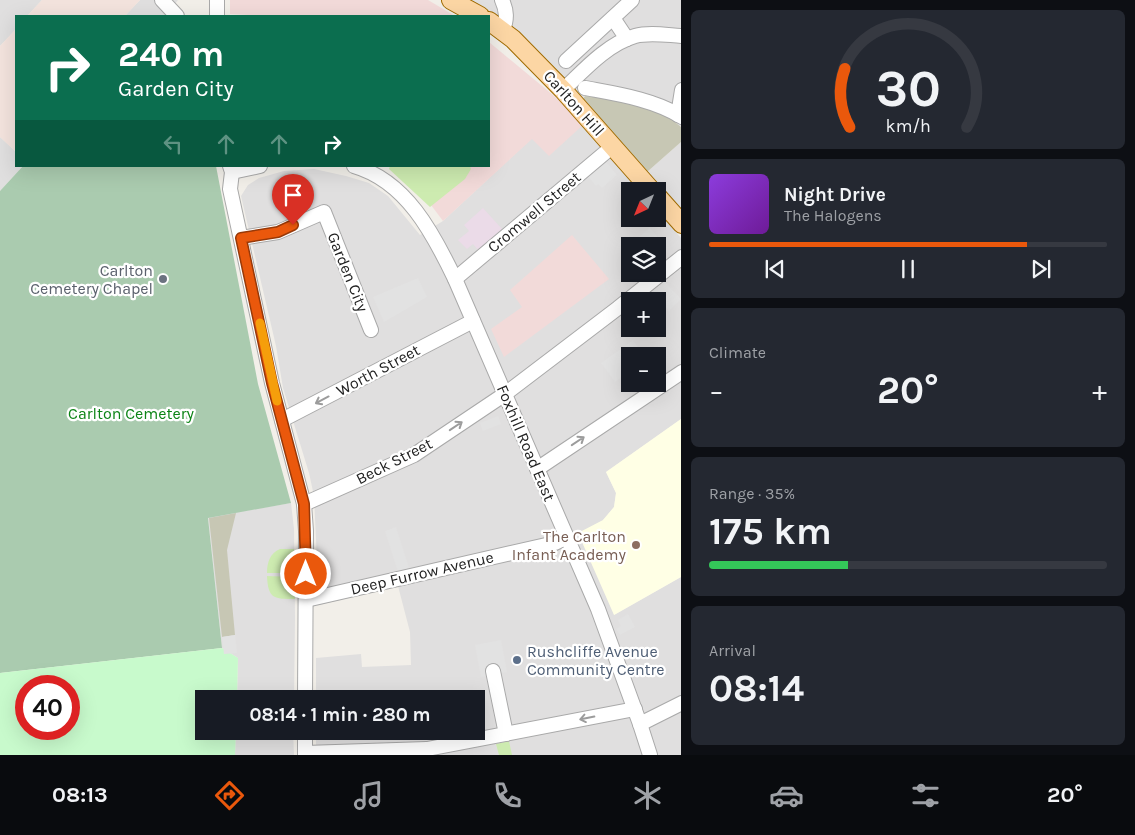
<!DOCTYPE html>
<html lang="en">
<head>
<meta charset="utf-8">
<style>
	:root { --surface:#171b24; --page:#242831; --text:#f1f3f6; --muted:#9ea1a6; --line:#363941; --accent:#ea580c }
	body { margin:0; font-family:Karla,sans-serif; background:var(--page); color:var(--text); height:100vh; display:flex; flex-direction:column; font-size:19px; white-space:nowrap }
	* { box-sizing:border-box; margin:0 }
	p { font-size:16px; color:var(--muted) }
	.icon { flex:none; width:28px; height:28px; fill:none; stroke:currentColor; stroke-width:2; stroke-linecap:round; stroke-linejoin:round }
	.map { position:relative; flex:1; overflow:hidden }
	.side { display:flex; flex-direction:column; gap:10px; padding:10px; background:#0d0f14; width:454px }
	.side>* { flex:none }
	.guide { position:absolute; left:15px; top:15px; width:475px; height:152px; border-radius:0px; box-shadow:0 5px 20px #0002; background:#0b6e4f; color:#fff; overflow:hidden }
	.needle { width:32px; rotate:223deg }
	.controls { position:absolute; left:621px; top:182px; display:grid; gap:10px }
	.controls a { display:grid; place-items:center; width:45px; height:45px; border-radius:0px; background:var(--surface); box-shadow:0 5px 20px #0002; font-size:25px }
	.speed { position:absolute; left:15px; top:675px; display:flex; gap:10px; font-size:25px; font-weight:700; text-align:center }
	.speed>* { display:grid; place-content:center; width:65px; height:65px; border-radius:50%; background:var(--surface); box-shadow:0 5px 20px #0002; line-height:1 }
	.speed .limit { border:8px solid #d22; background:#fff; color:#111 }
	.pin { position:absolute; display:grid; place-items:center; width:42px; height:42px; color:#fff; margin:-51px -21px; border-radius:50% 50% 50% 0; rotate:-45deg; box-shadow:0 0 5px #0007 }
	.pin .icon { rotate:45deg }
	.me { position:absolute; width:55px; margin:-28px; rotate:0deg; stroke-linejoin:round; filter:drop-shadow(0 0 4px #0008) }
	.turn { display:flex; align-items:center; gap:18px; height:105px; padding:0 20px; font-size:22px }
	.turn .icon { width:65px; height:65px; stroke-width:2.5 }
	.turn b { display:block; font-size:35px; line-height:42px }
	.lanes { display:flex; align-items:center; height:48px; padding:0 20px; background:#0003; justify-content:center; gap:25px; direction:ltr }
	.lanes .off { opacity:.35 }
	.big { font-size:38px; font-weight:700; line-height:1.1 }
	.side .widget { flex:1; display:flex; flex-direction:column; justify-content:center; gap:8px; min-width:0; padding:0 18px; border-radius:8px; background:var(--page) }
	.side .dial { align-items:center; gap:0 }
	.dial svg { height:130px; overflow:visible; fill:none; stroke:var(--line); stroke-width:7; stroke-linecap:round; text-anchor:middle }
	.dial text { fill:var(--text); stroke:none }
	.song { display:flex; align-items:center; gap:15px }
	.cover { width:60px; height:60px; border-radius:8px; background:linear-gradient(135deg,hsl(270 70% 55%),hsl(280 70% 35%)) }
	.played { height:5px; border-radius:2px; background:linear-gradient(90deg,var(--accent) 80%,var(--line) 80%) }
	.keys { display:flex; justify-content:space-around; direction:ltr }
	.heat { display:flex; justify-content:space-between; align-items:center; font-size:28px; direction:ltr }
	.charge { height:8px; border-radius:4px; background:linear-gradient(90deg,#34c759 35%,var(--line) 0) }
	.trip { position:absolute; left:195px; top:690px; width:290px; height:50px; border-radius:0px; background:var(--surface); box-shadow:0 5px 20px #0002; font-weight:700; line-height:50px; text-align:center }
	.menu { display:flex; height:80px; justify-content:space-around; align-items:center; background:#090b0e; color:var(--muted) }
	.menu .icon { width:35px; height:35px }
	.menu .selected { color:var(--accent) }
	.menu b { font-size:22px; color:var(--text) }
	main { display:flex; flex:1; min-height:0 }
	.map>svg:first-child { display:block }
</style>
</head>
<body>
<main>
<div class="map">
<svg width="682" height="755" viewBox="0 0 682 755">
	<rect width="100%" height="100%" fill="#f2efe9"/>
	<g fill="#e0dfdf" fill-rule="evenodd">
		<path d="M0,0H42L27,16H16V29L0,46Z"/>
		<path d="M140,0H178L165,16H125Z"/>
		<path d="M467,0H681V127L669,117L585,96L583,99L520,35L489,13Z"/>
		<path d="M583,125L640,191H630V219H658V211L681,238V419L606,472L616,493L614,507L603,520L614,615L681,577V755H316V731H476V699H316V658L361,654L362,667L411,665L410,632L398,586L319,605L314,496L309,473L283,388L276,346L241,196L248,185L259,178L284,171L314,169L346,176L369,183L388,196L420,235L443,221L532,138ZM630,246H658V274H630ZM630,301H658V329H630ZM630,356H658V384H630Z"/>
		<path d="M0,137L16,152V166H23L0,191Z"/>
		<path d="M681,142V213L647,172Z"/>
		<path d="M291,503L294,529L295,618L294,699H237L238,658L222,648L208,517Z"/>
		<path d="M236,731H293L294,755H235Z"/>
	</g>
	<g fill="#f2dad9">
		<path d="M230,0H428L455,16H266L230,14Z"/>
		<path d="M489,42L559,100L583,125L549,156L532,139L443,221L431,205L392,166H489Z"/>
		<path d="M572,235L609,279L504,357L491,329L522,307L510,290Z"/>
	</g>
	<path fill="#ebdbe8" d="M483,208L502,229L478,250L473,244L467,249L458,240L469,231L464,225Z"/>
	<path fill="#ffffe5" d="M681,419V577L614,615L578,533L603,520L614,507L616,493L606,472Z"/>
	<g fill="#f3e3dd">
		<path d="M42,0H140L125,16H27Z"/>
		<path d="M16,29V152L0,137V46Z"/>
	</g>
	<g fill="#c7c7b4">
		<path d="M585,96L606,98L640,106L669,117L681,127V142L647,172L589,108L583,99Z"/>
		<path d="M236,513L227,550L235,635L222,637L209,518Z"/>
	</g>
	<g fill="#cdebb0">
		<path d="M390,166H470L471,169L465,179L430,207L389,169Z"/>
		<path d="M280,549H294V573H267C267,562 270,553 280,549Z"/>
		<path d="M267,576L294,577L295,599C274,599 268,599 267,576Z"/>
		<path d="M509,741L512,755H499L496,744Z"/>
	</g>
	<path fill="#aacbaf" d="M23,166H216L258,384L291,503L208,518L222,648L0,673V191Z"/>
	<path fill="#c8facc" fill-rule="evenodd" d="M222,648L238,658L237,699H204V731H236L235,755H0V673ZM26,686H69V729H26Z"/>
	<g fill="#e2e2e2">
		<path d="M606,162L617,175L602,188L598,184L596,186L588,176Z"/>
		<path d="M650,228L661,241L654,246H636L633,242Z"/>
		<path d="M418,278L427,297L384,322L373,297Z"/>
		<path d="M664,281L681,299L669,311L652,291Z"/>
		<path d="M633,340L644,356H630V371L615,382L601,363Z"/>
		<path d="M498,416L501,424L483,431L480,423Z"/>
		<path d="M396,527L409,568L398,572L385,531Z"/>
		<path d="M628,614L635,627L620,635L616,629L621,626L618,620Z"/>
		<path d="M235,635L237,653L224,654L222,637Z"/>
		<path d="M501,640L507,672L481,677L475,645Z"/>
	</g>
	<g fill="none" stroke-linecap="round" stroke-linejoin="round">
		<g stroke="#a9a9a9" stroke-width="16">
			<g id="minor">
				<path d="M162,0L177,16"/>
				<path d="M502,0C507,11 507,19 503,30"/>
				<path d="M217,16V0"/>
				<path d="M613,18L627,39"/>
				<path d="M566,61L632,0"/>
				<path d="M585,88C617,94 653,99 682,117"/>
				<path d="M563,90C583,71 607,44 635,36C649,32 666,35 682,36"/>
				<path d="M678,115L682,90"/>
				<path d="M230,166L232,172L230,189L272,383L304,504L306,531L305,699"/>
				<path d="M354,166C406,181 433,233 455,279L598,609L640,724L650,755"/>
				<path d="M232,172L260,166"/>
				<path d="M241,238L278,232L324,212L371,330"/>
				<path d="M455,279L613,146"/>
				<path d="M282,420L473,321"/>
				<path d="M537,469L682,372"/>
				<path d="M304,504L414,455L505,394L618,308L682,257"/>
				<path d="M306,600L555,543L567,537"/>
				<path d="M493,671L506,734"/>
				<path d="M274,698V699"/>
				<path d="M640,724L682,703"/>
				<path d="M305,753L427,749L635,709"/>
				<path d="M305,755V731"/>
			</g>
		</g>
		<g stroke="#a06b00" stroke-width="20">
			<g id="major">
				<path d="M451,0L480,16"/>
				<path d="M489,21L513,39L563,90L652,191"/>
				<path d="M658,197L682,224"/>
			</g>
		</g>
		<use href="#minor" stroke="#fff" stroke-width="14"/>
		<use href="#major" stroke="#fcd6a4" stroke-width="18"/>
	</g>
	<defs><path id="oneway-shaft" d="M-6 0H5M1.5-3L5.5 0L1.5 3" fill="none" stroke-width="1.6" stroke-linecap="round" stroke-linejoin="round" transform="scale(1.25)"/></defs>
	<g stroke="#9c9c9c">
		<use href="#oneway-shaft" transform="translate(322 400) rotate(152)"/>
		<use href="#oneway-shaft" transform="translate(456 426) rotate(-34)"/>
		<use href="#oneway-shaft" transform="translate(578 441) rotate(-34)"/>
		<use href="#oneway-shaft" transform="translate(587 718) rotate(169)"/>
	</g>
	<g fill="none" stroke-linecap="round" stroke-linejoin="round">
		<g stroke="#983908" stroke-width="12">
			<path id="route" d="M293,225L278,232L241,238L272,383L304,504L306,574"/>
		</g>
		<use href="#route" stroke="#ea580c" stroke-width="9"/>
		<path stroke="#f59e0b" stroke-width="9" d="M260,323L277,401"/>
	</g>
	<circle fill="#6b7280" stroke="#fff" stroke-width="2" cx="163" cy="279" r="5"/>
	<circle fill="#8d6e63" stroke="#fff" stroke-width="2" cx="636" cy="545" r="5"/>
	<circle fill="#5c6f8a" stroke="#fff" stroke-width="2" cx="517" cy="660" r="5"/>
	<g text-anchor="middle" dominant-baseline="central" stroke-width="4.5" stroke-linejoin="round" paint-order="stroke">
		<g font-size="16" fill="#222" stroke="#fff">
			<text transform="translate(574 103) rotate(48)">Carlton Hill</text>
			<text transform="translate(534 212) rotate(-40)">Cromwell Street</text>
			<text transform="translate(348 272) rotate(68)">Garden City</text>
			<text transform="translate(378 370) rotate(-28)">Worth Street</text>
			<text transform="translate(526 443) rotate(67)">Foxhill Road East</text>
			<text transform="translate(394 461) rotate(-27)">Beck Street</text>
			<text transform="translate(422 573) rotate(-13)">Deep Furrow Avenue</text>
		</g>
		<g font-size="16" fill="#5b616d" stroke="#fff" text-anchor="end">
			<text x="153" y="270">Carlton<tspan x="153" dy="18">Cemetery Chapel</tspan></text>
		</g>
		<g font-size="16" fill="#0c8416" stroke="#fff">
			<text x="131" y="413">Carlton Cemetery</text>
		</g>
		<g font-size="16" fill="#785e54" stroke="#fff" text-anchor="end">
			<text x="626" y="536">The Carlton<tspan x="626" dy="18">Infant Academy</tspan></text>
		</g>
		<g font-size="16" fill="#4e5e75" stroke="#fff" text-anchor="start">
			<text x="527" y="651">Rushcliffe Avenue<tspan x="527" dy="18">Community Centre</tspan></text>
		</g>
	</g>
</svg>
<div class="controls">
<a><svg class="needle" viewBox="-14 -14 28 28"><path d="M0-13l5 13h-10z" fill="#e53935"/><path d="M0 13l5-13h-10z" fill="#9ea1a6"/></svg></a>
<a><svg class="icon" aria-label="layers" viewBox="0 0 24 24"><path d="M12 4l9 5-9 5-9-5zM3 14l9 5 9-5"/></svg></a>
<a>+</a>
<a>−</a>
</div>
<div class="speed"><div class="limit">40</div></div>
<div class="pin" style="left:293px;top:225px;background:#d93025"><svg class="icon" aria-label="arrive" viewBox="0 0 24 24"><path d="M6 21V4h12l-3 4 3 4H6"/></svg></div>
<svg class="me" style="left:306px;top:574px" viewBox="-20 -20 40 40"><circle r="17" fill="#ea580c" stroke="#fff" stroke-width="3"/><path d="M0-11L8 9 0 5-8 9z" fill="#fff"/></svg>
<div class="trip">08:14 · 1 min · 280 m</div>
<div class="guide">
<div class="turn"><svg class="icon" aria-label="right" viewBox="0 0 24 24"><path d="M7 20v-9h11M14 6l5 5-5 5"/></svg><div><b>240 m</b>Garden City</div></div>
<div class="lanes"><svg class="icon off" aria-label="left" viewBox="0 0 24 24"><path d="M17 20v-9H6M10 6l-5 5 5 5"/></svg><svg class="icon off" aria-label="ahead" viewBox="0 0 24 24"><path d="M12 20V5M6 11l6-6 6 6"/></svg><svg class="icon off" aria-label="ahead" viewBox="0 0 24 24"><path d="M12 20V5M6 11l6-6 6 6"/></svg><svg class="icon" aria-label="right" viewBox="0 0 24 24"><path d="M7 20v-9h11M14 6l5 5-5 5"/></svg></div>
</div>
</div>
<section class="side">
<div class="widget dial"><svg viewBox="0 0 100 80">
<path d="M14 69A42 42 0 1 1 86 69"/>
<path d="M14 69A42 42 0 0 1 11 33" stroke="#ea580c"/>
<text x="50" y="56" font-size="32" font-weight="700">30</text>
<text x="50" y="72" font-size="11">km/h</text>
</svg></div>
<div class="widget">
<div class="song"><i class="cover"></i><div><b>Night Drive</b><p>The Halogens</p></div></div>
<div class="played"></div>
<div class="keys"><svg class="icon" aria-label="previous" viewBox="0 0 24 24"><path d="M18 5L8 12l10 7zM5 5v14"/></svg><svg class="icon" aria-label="pause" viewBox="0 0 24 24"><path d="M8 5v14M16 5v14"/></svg><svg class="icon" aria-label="next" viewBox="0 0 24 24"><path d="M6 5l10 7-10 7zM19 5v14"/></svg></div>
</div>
<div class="widget"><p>Climate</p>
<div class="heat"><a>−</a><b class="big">20°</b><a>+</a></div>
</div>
<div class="widget"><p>Range · 35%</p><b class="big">175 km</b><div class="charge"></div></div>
<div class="widget"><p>Arrival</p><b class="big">08:14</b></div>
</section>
</main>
<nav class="menu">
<b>08:13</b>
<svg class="icon selected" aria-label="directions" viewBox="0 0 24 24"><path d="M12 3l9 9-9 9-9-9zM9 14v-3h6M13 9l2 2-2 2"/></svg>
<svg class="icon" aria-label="music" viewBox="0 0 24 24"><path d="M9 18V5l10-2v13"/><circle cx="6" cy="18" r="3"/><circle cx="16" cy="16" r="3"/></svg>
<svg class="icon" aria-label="phone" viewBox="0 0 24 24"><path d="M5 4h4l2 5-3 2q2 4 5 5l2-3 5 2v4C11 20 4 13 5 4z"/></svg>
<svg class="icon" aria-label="climate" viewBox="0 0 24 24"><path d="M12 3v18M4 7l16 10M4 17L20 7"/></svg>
<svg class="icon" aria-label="car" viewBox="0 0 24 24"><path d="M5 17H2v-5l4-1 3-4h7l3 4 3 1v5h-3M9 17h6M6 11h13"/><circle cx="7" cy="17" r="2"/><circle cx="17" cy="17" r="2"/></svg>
<svg class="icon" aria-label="filters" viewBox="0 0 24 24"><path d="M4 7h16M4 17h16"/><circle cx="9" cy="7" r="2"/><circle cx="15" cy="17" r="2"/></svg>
<b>20°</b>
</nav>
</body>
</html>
